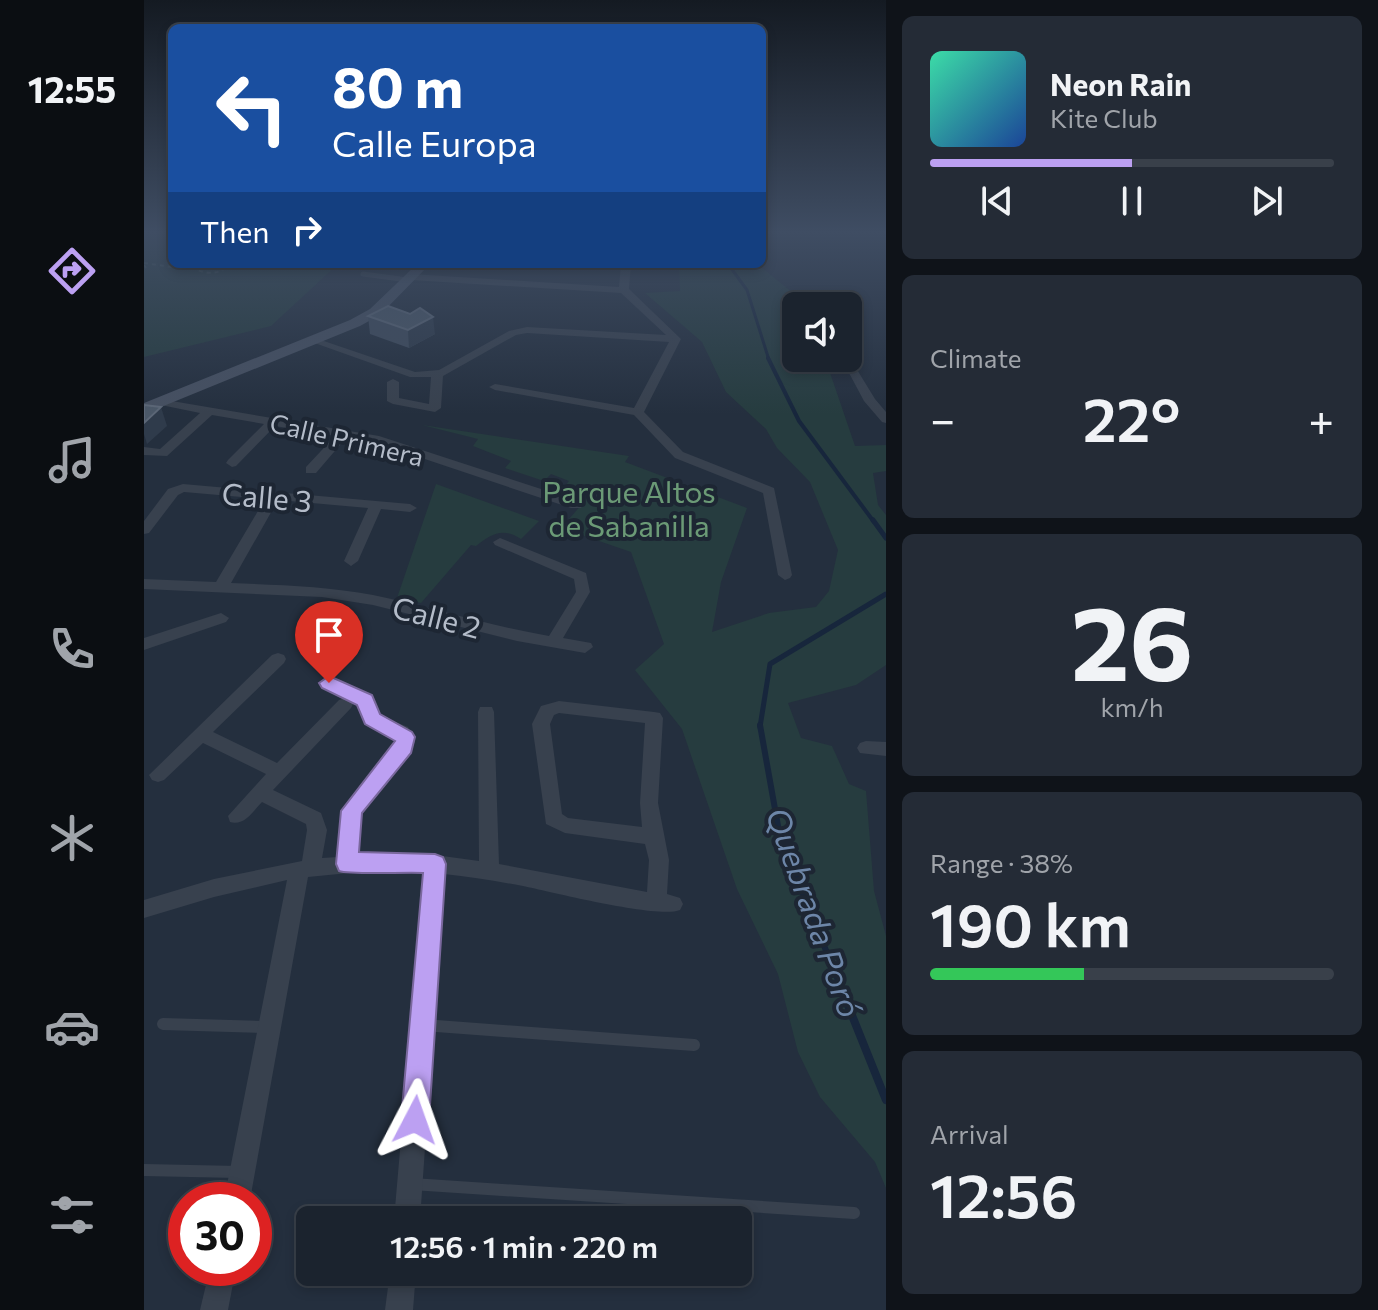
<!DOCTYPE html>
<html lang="en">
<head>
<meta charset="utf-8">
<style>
	:root { --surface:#1b232e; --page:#242b36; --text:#f1f3f6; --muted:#a0a4aa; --line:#39404a; --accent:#bca0f2 }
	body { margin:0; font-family:Commissioner,sans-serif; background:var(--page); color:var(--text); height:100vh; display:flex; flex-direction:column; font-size:30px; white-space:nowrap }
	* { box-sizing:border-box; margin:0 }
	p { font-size:26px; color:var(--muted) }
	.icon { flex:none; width:44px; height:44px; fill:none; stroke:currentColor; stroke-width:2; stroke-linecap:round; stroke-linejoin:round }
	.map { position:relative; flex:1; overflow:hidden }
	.drawer { display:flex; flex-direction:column; gap:16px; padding:16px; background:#0f1319; width:492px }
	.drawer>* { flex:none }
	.guide { position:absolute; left:24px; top:24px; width:598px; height:244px; border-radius:12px; box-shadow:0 4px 12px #0003,0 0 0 2px var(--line); background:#1a4fa0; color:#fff; overflow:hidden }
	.fabs { position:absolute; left:638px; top:292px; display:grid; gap:16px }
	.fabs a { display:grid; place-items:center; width:80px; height:80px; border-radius:12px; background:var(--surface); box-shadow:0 4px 12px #0003,0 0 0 2px var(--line); font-size:40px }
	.speed { position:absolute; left:24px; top:1182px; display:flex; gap:16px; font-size:40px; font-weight:700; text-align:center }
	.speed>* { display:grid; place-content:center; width:104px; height:104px; border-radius:50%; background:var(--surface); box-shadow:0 4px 12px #0003,0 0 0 2px var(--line); line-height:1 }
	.speed .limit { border:12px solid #d22; background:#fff; color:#111 }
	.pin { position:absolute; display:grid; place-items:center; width:68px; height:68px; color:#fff; margin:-82px -34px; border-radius:50% 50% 50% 0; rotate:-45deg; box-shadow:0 0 8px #0007 }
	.pin .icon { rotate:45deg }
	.me { position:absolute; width:88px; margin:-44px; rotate:4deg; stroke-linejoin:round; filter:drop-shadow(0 0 6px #0008) }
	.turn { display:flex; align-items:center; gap:28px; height:168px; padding:0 32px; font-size:36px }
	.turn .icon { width:104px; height:104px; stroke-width:2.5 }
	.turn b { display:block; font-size:56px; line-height:68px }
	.then { display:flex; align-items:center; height:76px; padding:0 32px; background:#0003; gap:16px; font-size:30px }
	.big { font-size:60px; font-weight:600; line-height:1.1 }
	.drawer .card { flex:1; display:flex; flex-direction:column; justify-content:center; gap:12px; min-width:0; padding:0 28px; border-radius:12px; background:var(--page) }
	.drawer .dial { align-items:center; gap:0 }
	.dial b { font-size:104px; line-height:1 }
	.song { display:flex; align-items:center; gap:24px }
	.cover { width:96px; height:96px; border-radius:12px; background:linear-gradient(135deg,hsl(160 70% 55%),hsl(220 70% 35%)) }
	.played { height:8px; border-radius:4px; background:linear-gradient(90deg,var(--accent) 50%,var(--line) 50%) }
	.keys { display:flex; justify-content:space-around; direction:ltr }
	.heat { display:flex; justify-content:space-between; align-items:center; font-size:44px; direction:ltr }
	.charge { height:12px; border-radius:6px; background:linear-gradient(90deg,#34c759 38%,var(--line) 0) }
	.trip { position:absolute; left:152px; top:1206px; width:456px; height:80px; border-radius:12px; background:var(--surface); box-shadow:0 4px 12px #0003,0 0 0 2px var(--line); font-weight:600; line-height:80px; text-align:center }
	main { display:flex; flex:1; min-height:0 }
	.tabs { display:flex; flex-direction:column; width:144px; justify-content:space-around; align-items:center; background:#0b0e12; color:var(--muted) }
	.tabs .icon { width:56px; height:56px }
	.tabs .current { color:var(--accent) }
	.tabs b { font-size:36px; color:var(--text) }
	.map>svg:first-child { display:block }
</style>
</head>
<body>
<main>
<nav class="tabs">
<b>12:55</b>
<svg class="icon current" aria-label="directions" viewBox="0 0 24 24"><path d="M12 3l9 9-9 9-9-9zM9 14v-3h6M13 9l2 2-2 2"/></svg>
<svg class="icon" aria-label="music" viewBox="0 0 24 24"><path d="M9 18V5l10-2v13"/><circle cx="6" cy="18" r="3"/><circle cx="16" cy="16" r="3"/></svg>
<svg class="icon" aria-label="phone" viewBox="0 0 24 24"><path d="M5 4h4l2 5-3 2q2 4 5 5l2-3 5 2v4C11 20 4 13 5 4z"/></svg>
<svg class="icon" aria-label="climate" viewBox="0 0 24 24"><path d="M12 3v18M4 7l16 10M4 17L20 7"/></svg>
<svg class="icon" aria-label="car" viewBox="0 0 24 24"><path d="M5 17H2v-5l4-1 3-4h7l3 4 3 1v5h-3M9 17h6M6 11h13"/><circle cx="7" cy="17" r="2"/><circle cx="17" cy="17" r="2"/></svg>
<svg class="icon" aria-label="filters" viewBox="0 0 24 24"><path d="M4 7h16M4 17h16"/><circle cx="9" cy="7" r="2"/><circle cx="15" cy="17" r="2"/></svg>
</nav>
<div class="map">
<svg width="742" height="1310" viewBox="0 0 742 1310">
	<rect width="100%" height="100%" fill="#242f3e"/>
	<g fill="#263c3f">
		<path d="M0,231H28V264H194L127,326L0,357Z"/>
		<path d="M535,264L617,267L655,298L658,306H652V358H681L711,446L742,445V471L729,473L734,505L742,515V665L712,685L644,703L657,738L688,746L705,784L722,791L730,891L742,936V1188L731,1162L676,1097L654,1052L634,974L593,889L538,729L491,670L520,644L487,552L417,528L440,502L415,493L425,481L407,474L400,481L361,468L367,461L329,446L334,439L278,425L485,456L481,462L603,508L577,582L568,632L625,613L672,607L685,591L694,550L666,482L633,448L622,429L582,392L558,342L501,293L536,291Z"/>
		<path d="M292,484L395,521L377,539C359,527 347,534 332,546L327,545L277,603L253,598Z"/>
	</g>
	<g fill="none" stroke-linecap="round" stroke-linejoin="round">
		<path stroke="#17263c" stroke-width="3" d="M584,264L603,290L625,360"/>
		<path stroke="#17263c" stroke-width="4" d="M624,358L655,421L730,522"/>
		<g stroke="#17263c" stroke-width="5">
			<path d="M729,520L742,538"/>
			<path d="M616,727L626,664L742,594"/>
		</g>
		<path stroke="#17263c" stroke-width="6" d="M616,725L636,837L696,985"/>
		<path stroke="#17263c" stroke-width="8" d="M695,983L742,1100"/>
		<g stroke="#3f5557" stroke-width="2" stroke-dasharray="4 4" stroke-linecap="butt">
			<path d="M0,263L28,267L46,264"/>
			<path d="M54,264L53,270C65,274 76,275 85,264"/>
			<path d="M0,265L2,268"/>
		</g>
		<g stroke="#38414e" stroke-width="5">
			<path d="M246,264L277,267"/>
			<path d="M219,274L264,280"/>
		</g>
		<g stroke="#38414e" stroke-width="12">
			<path d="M19,1024L122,1027"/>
			<path d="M279,1025L550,1045"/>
			<path d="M0,1170L94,1172"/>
			<path d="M268,1184L710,1213"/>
		</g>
		<g fill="#38414e" fill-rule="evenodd">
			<path d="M477,264H487L485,289L537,339L500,412L539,452L630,488L648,575L646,578L641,580L634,575L619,493L531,458L490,415L351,390L345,387L351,384L490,408L525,342L383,333L372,335L299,376L297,408L291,412L249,404L243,401V382L249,379L255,382V398L285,404L287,377H266L165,341L174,339L271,372L295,370L365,331L383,327L522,335L477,293L267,280L262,277L267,274L475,287Z"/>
			<path d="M666,295L669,296L676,306H666L661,298Z"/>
			<path d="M704,355L731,399L742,412V423L738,422L720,401L697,358H704Z"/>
			<path d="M16,399L235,436L437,502L439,505L437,508H427L233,443L202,438L172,473H162V467L191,436L131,426L92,466L88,467L82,463L84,460L120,424L68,415L23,456L0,455V447L16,449L56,413L12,404L10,402Z"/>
			<path d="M39,484L266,504L273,508L266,512L237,509L214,561L207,566L200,561L224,508L134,500L87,583C134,585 182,586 229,595C288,607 345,626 405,636L432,592L430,579L351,545L349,542L356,538L442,573L446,592L419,638L447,643L449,647L441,653L373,641L229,605L178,597L0,589V579L72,582L121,499L40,492L34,495L5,533L0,534V521L24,489Z"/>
			<path d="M77,613L85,618L82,622L0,650V638Z"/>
			<path d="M134,653L140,655L142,659L140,663L69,732L133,763L195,700L201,698L179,687L177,683L179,679L185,677L227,696L234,715L264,727L271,742L216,813L213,855H291L335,861L334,712L336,707H348L350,712L355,864L503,892L505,860L501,844L421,833L402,824L388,724L397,706L415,701L510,712L516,713L519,718L514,803L525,860L523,894L536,898L539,904L536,910C514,919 408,892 379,886C352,881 327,877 300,874L276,1220H250L280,872H215L164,877L106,1200H80L143,880L70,897L0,918V900L70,879L158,861L163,830L162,824L118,802C109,811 101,826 86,822L84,816L122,774L59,743L20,780L14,782L8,780L5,775L128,655ZM208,701L214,704L221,724L251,736L253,741L200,806L198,811L194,857L178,858L183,830L177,813L129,790L207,708L209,704ZM415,713L501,723L496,803L498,827L424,818L418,814L406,724L410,715Z"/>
			<path d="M722,741L742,742V756L716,753L713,748L716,743Z"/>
			<path d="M66,1268H92L84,1310H56Z"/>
			<path d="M246,1272H272L269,1310H241Z"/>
		</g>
		<path fill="#465061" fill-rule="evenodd" d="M273,264H286L236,315L216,326L0,414V403L206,320L226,309Z"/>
	</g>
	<path fill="#3f4b5c" d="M224,316L291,334L265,348L226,334Z"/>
	<g fill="#2f3b4b">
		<path d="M289,317L291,334L265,348L264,330Z"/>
		<path d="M17,407L23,426L3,444L0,434V423Z"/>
	</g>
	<g fill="#4b5868" stroke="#5c6777" stroke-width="2">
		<path d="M244,306L266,314L276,308L289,317L264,330L224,316Z"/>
		<path d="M0,405L17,407L0,423Z"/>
	</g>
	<linearGradient id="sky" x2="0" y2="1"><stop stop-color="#141a22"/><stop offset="0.56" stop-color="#3f4d63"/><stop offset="1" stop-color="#3f4d63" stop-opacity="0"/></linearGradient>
	<rect width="742" height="414" fill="url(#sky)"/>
	<path fill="#bca0f2" stroke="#7a689d" stroke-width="2" d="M185,676L228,695L236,714L268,732L271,737L267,753L218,813L215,852L291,854L299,857L302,864L285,1120L281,1130L271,1134L261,1130L257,1120L279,873C261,872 206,875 195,871L192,864L197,811L251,741L221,724L213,705L178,688L175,683Z"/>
	<g text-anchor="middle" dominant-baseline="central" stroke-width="8" stroke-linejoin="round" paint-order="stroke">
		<g font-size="26" fill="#b4bcc9" stroke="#1d2633">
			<text transform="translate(203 439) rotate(13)">Calle Primera</text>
		</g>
		<g font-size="30" fill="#6b9a76" stroke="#1d2633">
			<text x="485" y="490">Parque Altos<tspan x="485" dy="34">de Sabanilla</tspan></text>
		</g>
		<g font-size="30" fill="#b4bcc9" stroke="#1d2633">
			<text transform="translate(123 496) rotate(5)">Calle 3</text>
			<text transform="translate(293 616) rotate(14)">Calle 2</text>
		</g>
		<g font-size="32" font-style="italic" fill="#6d86a8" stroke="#1d2633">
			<text transform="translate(671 912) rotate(70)">Quebrada Poró</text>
		</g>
	</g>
</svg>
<div class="fabs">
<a><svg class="icon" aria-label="sound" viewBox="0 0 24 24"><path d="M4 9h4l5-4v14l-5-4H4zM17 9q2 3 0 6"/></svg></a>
</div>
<div class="speed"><div class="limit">30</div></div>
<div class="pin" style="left:185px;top:683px;background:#d93025"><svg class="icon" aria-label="arrive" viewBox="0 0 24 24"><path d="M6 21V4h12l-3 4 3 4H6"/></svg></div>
<svg class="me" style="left:271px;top:1120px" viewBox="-20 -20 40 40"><path d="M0-17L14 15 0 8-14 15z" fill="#bca0f2" stroke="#fff" stroke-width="4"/></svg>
<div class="trip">12:56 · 1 min · 220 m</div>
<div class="guide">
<div class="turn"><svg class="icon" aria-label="left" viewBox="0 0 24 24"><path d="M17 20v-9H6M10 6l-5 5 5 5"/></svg><div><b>80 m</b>Calle Europa</div></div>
<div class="then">Then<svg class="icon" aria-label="right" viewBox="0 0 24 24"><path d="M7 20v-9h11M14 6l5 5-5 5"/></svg></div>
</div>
</div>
<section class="drawer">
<div class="card">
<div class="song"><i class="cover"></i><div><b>Neon Rain</b><p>Kite Club</p></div></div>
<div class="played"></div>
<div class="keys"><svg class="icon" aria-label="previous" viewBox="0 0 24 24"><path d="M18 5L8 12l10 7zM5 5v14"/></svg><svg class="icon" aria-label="pause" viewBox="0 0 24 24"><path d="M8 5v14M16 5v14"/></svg><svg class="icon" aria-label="next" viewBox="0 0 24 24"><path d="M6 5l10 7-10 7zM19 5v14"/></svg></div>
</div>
<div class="card"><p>Climate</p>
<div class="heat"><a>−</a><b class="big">22°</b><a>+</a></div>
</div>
<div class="card dial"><b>26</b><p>km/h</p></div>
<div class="card"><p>Range · 38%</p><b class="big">190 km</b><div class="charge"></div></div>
<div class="card"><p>Arrival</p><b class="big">12:56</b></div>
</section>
</main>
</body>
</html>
